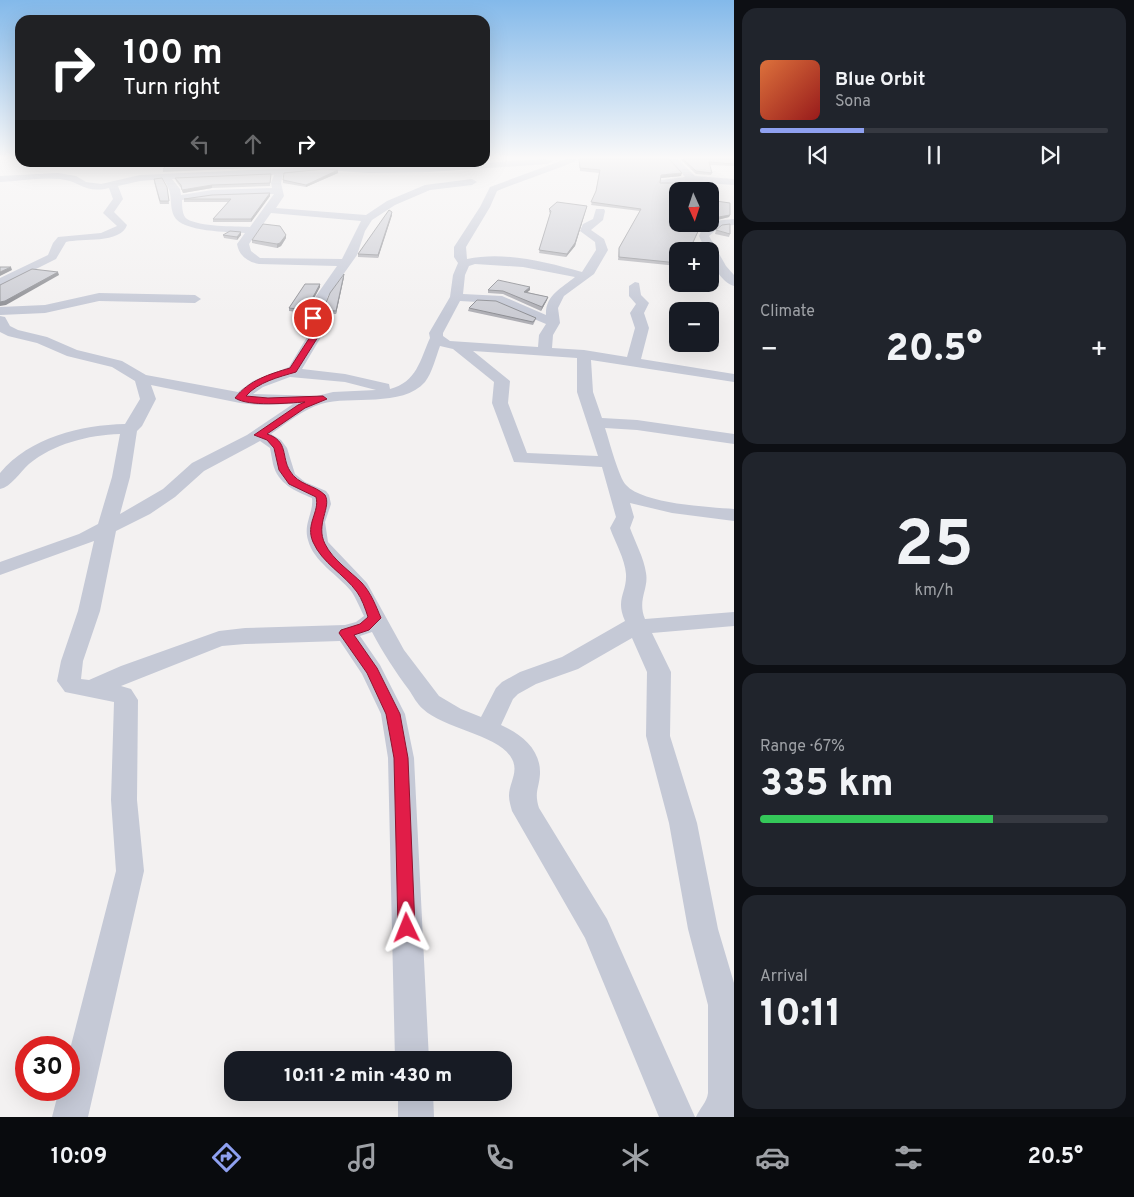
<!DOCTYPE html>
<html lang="en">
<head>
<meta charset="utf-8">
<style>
	:root { --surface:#171b24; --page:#20242c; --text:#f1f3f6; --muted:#9ea1a6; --line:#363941; --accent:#8ea0f0 }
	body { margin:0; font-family:Overpass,sans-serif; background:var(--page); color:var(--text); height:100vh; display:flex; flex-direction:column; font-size:19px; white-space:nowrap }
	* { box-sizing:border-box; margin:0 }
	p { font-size:16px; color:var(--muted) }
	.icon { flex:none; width:28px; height:28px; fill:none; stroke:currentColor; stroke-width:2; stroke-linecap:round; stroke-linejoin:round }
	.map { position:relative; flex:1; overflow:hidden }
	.drawer { display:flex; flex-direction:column; gap:8px; padding:8px; background:#0d0f14; width:400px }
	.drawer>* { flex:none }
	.guide { position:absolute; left:15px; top:15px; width:475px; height:152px; border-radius:15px; box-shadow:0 5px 20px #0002; background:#202124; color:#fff; overflow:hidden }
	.needle { width:32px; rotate:177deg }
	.controls { position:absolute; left:669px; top:182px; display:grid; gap:10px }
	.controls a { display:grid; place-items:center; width:50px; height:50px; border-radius:10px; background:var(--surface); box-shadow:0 5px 20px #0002; font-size:25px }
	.speed { position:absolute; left:15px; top:1036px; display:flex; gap:10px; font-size:25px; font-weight:700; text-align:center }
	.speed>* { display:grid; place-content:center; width:65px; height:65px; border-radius:50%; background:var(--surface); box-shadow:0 5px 20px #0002; line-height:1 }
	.speed .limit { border:8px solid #d22; background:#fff; color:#111 }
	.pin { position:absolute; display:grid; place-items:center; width:42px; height:42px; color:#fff; margin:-21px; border:2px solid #fff; border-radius:50%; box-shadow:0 1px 5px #0007 }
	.me { position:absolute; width:55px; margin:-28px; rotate:358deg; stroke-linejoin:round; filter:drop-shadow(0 0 4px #0008) }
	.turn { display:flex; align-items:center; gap:18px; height:105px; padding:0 25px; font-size:22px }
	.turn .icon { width:65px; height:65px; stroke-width:2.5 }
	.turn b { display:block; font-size:35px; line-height:42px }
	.lanes { display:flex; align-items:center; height:48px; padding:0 25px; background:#0003; justify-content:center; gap:25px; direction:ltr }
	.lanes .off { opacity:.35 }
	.big { font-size:38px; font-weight:800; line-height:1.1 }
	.drawer .tile { flex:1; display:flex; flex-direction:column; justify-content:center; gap:8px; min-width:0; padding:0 18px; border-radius:15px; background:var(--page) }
	.drawer .dial { align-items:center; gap:0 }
	.dial b { font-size:65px; line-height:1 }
	.song { display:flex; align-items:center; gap:15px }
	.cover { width:60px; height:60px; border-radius:8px; background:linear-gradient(135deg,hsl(20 70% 55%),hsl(0 70% 35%)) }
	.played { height:5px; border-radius:2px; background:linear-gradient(90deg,var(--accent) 30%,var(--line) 30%) }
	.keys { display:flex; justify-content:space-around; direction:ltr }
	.heat { display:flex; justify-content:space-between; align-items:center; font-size:28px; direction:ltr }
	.charge { height:8px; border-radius:4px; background:linear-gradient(90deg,#34c759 67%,var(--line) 0) }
	.trip { position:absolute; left:224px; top:1051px; width:288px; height:50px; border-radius:15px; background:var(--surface); box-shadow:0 5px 20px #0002; font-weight:800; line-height:50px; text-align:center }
	.menu { display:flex; height:80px; justify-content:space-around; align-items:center; background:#090b0e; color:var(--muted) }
	.menu .icon { width:35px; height:35px }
	.menu .current { color:var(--accent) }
	.menu b { font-size:22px; color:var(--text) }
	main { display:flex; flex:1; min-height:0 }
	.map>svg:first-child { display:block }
</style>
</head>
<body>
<main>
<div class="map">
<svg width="734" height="1117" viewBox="0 0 734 1117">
	<rect width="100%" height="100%" fill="#f3f1f1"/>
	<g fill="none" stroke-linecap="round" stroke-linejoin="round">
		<g fill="#c5c9d6" fill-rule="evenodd">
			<path d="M545,159L552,161L548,164L429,172L369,173L324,170L283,174L281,183L284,196L276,208L366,215L387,201L425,185L472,179L477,182L472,185L430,190L395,205L372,220L365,231L357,255L328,296L320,318L321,337L302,369L345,374L389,384L390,389C417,382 420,360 430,338L429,333L450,297L453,275L458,263L454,257V247L480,207L490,187L566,159H577L576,161C550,172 523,180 497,191L490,207L466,247L467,259C504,251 546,262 582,272L596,250L595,242L580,231L583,224L593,219L596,209H604L605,211L603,220L591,230L604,239L608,250L594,274L564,296L558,308L560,323L553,335L552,348L584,350L627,357L635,328L630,313L636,304L629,296V286L635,282L639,283L641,295L649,303L644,313L649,328L641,359L734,374V382L591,360L593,392L602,418L637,420L734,434V444L637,430L605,428C609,440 619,478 626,485C643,504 709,507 734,509V521L672,513L630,503L634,517L630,528C635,542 644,558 646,573C649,589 637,600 645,619L734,612V626L652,633L671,672L670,736L697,823L718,929L734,983V1117H696C700,1108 707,1102 708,1093V1005L688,929L669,823L646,736L647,672L632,638L578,669L536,684L518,694L513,699L501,725C521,734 541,749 540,774C539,789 534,792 539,808L607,919L695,1117H659L585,938L512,811C511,807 509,801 509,796C509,783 519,772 512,759C500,735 444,729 423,709C417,704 413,696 409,690C395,671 383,653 372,632L360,636L380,665L405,714L414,758L429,1060H395L388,758L381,714L362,674L340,641L245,644L222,646L121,686L131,689L138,700L137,800L144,871L88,1117H52L59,1090H69V1053L116,871L111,800L114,702L65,692L57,681L61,661L78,611L94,541L0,575V562L79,534L98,524L112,477L120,434C88,435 53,444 29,464C20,472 11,487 0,489V473C30,437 81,425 125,424L140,399L135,381L112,367L67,356L37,343L8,336L0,332V316L5,317L10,326L18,330L47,337L77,350L122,361L146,375L238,392L253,381L289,367L307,337L306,318L316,296L337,266L259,264C248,262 239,256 237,244L245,233C230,232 181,232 174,216C168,202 175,195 163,179L140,181L118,186L123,199L114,212L127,225C121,244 81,238 66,242L56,259L0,287V278L48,255L53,243L58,237L101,233L117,226L103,213L113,199L109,188C85,194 80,181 60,179C40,177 19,181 0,182V176L58,173L76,176L86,182L101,184L140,175L296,168L306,167L307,164L310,163L399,168ZM274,175L271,183L272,188L212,190L181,195L180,189L172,179ZM274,194L250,227C234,226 200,227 187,219C182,216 182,205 182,200L212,196ZM271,213L361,221L342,259L260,258L251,251L249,244ZM475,264L523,267L575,277C562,288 545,295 546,315L502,296L463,294L465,275L469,266ZM460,301L496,303L546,324L539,335L538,347L450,341L443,336V333ZM440,346L453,349L494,382L492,403L514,462L602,467L616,517L610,528C615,542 625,559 626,574C627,593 615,599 625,621L562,657L520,672L502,682L496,688L481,717L461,709L439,696L404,650L367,583L328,542L325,522L331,504L329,495L326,491L305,482L295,474L287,448L281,440L271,434C287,423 302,410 321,404C351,395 402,408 425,382C432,373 436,357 440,346ZM473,351L577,358V392L598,456L527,453L508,403L510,381ZM290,377L345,382L376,390L333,392L317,396L253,394L263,387ZM151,385L240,403L259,405L293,404L247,435L192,463L163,489L120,514L130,477L137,431L142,426L156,399ZM260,441L270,448C271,453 272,459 273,464C278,484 295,491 312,498C314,512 303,524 308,540C313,561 338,575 351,591C356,598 360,608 364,616L356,622L345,625L245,628L219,631L121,666L89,680L81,679L83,661L100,611L116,531L150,514L175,497L204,471Z"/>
			<path d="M669,159H678L695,176L734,179V185L692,182L661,184V180L685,177Z"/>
			<path d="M734,219V225L721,226L709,236L726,266L734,275V286C722,283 710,263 710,251H706L699,236C705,221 720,220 734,219Z"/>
			<path d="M99,293L195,295L201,299L195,303L99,301L45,313L0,315V307L45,305Z"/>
			<path d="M398,1092H433L434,1117H398Z"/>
		</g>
	</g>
	<g fill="#afafb5">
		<path d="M579,159H669L681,176L661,178L660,183L716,201L730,215L729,217L713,221L699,230L678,251V266L618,260L619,248L640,211L591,205L596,191L599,173L580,171Z"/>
		<path d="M680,159H734V166L710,165L712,173L711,175L696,174Z"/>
		<path d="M308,162L305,165L296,166L163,172V169L197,166Z"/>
		<path d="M334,162H360L358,164Z"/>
		<path d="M338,173L306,187L283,183V180Z"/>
		<path d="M271,174L270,186L212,188L183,193L181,188L176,181L175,178Z"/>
		<path d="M154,182L167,187L169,204H160Z"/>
		<path d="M270,196L251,222H213V219L228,202H184V199Z"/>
		<path d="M587,206L575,246L566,257L539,253L550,213L549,212V209Z"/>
		<path d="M392,212V215L378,258L358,257V254Z"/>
		<path d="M716,230L730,234L729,237L715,234Z"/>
		<path d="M223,235H241L237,240L224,238Z"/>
		<path d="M286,238L281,246L277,248L252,243V240Z"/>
		<path d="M344,277L336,314H324L323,310Z"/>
		<path d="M320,284V287L306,313L289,311V308Z"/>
		<path d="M488,290H530L527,292L548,297L547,300L541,311L503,294L488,293Z"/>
		<path d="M469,308L536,318L535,321L533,325L468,311Z"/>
	</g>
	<g fill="#8e8f94">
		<path d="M308,162L305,165L296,166V163Z"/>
		<path d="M418,162H426L423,165H417Z"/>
		<path d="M338,170V173L306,187V185Z"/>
		<path d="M682,173L681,176L661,178V175Z"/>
		<path d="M212,185V188L183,193L182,190Z"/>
		<path d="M270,193V196L251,222V219Z"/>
		<path d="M587,206L575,246L566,257L567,254Z"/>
		<path d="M392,212V215L378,258V255Z"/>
		<path d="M730,215L729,217L713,221L710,222V220L713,218Z"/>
		<path d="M704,224H708L699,230L689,251L700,227Z"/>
		<path d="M241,232V235L237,240V237Z"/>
		<path d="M286,235V238L281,246L277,248V244Z"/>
		<path d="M11,267L12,270L0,276V272Z"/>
		<path d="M58,272L59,275L6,305L0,306V302Z"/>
		<path d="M344,274V277L336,314V311Z"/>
		<path d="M320,284V287L306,313V310Z"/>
		<path d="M530,287V290L524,295V292Z"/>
		<path d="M548,297L547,300L541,311L542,307Z"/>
	</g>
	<g fill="#cbccd3" stroke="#8e8f94">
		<path d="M579,159H669L682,173L661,175L660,183H713L716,201L730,203V215L713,218L710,220V191H678V224H704L700,227L689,251H678V263L619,257V248L641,209L591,202L596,191L600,170L580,168Z"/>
		<path d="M683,159H734V164L709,162L712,173L696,171Z"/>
		<path d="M284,162H305L296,163L163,169L168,164H196L195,166L283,164Z"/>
		<path d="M324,169L338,170L306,185L283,180L284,173Z"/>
		<path d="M271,174L270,183L212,185L182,190L181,185L175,178Z"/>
		<path d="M162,178L167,187L169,201H160L154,179Z"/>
		<path d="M270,193L251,219H213L231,199H184L212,195Z"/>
		<path d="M557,202L587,206L575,243L567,254L539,250L551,211L549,209Z"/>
		<path d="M389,210L392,212L378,255L358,254Z"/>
		<path d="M263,224L280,226L286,235L280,243L277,244L252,240Z"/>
		<path d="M730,224V234L716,230L722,225Z"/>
		<path d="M230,231L241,232L237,237L223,235Z"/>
		<path d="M0,267H11L0,272Z"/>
		<path d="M32,269L58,272L5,301L0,302V285Z"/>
		<path d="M344,274L336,311L323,310L330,293Z"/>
		<path d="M498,280L530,287L524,292L548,297L542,307L503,291L488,290Z"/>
		<path d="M305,284H320L306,310L289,308Z"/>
		<path d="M477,300L496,301L536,318L533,322L469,308Z"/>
	</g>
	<linearGradient id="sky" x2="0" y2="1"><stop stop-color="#83b9ea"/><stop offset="0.5" stop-color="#faf9f9"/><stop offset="1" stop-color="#faf9f9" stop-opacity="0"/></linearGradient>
	<rect width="734" height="315" fill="url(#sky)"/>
	<path fill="#e11d48" stroke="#92132f" d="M310,317L317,318L318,337L296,372C279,377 258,382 246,396L268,398L323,396L327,399L305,408L267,434C289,441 281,457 290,471C298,485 315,485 325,495C332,507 315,524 325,544C333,560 350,571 362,583C371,593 376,606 381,618L369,630L354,635L377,668L400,714L408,758L415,928L413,934L407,936L401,934L398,928L394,758L386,714L367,673L339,633L341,630L360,624L368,617C365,608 362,599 357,592C344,574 322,563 313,542C305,524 320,512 316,497L289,484L279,470L274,448L267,440L254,435L298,405L305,402C288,403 249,407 235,398C249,380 270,374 290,368L310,337Z"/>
</svg>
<div class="controls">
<a><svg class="needle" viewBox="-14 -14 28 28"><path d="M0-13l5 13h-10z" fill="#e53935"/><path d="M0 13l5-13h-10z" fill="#9ea1a6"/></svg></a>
<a>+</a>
<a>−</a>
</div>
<div class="speed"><div class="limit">30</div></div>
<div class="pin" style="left:313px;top:318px;background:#d93025"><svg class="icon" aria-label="arrive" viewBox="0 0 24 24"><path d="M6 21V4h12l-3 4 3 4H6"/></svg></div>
<svg class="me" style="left:407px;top:928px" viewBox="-20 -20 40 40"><path d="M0-17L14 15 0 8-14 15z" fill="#e11d48" stroke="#fff" stroke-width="4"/></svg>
<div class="trip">10:11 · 2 min · 430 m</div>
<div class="guide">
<div class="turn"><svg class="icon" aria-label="right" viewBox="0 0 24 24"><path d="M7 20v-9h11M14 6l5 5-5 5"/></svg><div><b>100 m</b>Turn right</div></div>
<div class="lanes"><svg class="icon off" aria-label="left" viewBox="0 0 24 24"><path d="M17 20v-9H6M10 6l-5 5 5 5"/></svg><svg class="icon off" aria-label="ahead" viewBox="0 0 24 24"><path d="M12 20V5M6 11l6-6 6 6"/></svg><svg class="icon" aria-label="right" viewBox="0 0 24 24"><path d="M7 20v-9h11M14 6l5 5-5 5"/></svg></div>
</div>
</div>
<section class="drawer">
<div class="tile">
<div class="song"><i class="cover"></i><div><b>Blue Orbit</b><p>Sona</p></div></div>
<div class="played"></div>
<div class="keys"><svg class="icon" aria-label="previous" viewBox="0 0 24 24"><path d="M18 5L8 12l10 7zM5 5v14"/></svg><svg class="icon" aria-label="pause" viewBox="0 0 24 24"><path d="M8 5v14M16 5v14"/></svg><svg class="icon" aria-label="next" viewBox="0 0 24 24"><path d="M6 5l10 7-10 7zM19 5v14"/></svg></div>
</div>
<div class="tile"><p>Climate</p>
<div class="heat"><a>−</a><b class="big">20.5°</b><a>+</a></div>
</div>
<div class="tile dial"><b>25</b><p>km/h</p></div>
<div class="tile"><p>Range · 67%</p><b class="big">335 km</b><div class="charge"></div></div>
<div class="tile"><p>Arrival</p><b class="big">10:11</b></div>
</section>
</main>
<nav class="menu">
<b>10:09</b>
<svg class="icon current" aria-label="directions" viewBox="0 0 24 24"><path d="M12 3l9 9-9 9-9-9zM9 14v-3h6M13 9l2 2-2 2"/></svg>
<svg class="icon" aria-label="music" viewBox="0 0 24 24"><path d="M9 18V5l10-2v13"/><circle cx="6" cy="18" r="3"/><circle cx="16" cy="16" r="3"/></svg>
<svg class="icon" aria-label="phone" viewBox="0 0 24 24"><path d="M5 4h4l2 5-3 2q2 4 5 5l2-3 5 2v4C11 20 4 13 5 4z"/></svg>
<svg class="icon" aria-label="climate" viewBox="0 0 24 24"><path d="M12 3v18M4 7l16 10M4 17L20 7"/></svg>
<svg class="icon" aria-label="car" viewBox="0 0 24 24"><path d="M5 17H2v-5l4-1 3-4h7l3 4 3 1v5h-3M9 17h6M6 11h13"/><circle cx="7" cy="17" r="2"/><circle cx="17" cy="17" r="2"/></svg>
<svg class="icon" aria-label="filters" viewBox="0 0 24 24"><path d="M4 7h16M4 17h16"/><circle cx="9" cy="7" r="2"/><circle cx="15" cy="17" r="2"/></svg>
<b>20.5°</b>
</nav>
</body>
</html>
